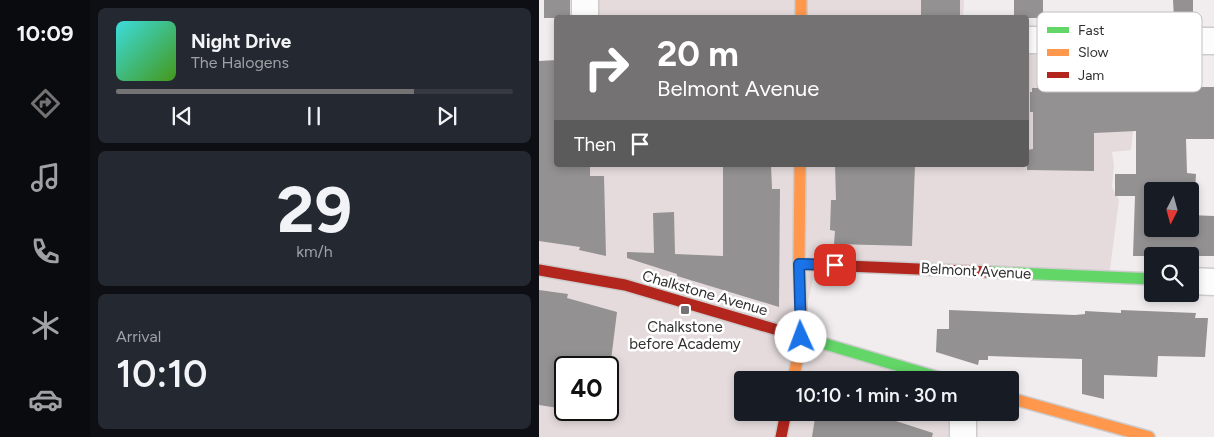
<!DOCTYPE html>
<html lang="en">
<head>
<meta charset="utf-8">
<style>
	:root { --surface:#171b24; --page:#242831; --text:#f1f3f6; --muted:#9ea1a6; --line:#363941; --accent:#747272 }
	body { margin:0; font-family:Figtree,sans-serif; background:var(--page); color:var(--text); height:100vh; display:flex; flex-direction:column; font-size:19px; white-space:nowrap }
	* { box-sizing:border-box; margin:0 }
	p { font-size:16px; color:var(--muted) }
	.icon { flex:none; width:28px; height:28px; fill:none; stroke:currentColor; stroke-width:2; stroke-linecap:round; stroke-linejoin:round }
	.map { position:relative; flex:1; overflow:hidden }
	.panel { display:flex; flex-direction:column; gap:8px; padding:8px; background:#0d0f14; width:449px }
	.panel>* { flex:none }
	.hud { position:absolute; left:15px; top:15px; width:475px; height:152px; border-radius:5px; box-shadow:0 2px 8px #0003; background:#747272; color:#fff; overflow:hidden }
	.needle { width:32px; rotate:186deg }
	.fabs { position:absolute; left:605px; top:182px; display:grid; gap:10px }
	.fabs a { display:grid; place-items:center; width:55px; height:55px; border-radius:5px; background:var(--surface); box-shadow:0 2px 8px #0003; font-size:25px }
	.speed { position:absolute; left:15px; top:356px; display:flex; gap:10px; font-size:25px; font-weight:700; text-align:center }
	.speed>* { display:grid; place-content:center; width:65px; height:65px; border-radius:50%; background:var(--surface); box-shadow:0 2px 8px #0003; line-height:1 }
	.speed .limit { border:2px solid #111; border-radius:8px; background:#fff; color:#111 }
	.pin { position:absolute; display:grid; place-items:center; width:42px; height:42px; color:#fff; margin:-21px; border-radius:10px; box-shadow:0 2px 8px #0006 }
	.me { position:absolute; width:55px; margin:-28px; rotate:358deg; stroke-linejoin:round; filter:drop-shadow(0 0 4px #0008) }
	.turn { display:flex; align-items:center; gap:18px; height:105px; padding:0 20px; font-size:22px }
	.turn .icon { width:65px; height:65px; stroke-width:2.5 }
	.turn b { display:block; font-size:35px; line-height:42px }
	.then { display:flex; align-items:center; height:48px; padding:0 20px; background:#0003; gap:10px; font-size:19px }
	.big { font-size:38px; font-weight:600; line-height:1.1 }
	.panel .widget { flex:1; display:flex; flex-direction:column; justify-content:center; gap:8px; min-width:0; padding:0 18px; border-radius:8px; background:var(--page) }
	.panel .dial { align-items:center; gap:0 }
	.dial b { font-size:65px; line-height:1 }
	.song { display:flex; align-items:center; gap:15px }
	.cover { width:60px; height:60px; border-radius:8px; background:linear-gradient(135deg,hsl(180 70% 55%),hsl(100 70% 35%)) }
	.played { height:5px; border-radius:2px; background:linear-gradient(90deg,var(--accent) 75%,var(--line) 75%) }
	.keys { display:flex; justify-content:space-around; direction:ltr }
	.trip { position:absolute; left:195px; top:371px; width:285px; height:50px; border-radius:5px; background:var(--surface); box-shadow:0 2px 8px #0003; font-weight:600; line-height:50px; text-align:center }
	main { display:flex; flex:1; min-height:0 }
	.tab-bar { display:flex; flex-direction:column; width:90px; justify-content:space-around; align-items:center; background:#090b0e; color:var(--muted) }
	.tab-bar .icon { width:35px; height:35px }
	.tab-bar .active { color:var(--accent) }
	.tab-bar b { font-size:22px; color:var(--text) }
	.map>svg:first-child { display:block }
</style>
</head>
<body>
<main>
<nav class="tab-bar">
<b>10:09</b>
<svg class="icon active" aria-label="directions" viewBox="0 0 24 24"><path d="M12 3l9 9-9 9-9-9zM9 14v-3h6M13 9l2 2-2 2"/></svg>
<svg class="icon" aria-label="music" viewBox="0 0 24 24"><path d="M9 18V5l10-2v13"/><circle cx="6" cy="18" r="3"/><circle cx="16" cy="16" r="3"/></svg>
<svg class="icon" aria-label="phone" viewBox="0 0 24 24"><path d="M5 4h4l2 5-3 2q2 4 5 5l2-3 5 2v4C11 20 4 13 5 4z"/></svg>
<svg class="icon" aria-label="climate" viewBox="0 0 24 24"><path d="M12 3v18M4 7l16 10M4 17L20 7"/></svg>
<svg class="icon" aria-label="car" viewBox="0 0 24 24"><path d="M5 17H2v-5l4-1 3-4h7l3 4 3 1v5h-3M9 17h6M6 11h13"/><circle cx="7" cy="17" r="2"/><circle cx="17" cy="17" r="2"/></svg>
</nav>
<section class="panel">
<div class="widget">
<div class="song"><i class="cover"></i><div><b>Night Drive</b><p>The Halogens</p></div></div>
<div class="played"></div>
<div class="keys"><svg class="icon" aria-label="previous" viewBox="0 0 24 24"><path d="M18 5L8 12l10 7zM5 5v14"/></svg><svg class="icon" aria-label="pause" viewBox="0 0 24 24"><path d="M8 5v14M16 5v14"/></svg><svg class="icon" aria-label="next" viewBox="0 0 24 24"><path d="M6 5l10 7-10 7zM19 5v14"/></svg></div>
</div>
<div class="widget dial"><b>29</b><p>km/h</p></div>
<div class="widget"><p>Arrival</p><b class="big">10:10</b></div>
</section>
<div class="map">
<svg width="676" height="437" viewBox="0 0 676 437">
	<rect width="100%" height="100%" fill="#f1edee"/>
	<g fill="#e5dbdd" fill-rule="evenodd">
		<path d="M45,0H425L424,18H46Z"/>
		<path d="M488,42L604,47L592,150L573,152L575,165L573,187L580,200L570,277L277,266L262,333L418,380H204V412L421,413L420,437H0V117L18,165H488ZM26,368H69V410H26Z"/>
	</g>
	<g fill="#939192">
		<rect x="5" y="0" width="26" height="18"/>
		<rect x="382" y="0" width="39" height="18"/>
		<rect x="475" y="0" width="29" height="18"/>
		<path d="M634,0H654V19H635Z"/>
		<path d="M18,60V165H51V176H65L67,256L40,250L41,247L0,241V61Z"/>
		<path d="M572,79V87H676V139H647L648,173L657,174L656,191H614V229H651V215L676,216V256H594L596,196H576V174H597V131L555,133V171L488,170V150L494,149V112H491V92H493V88H544V80Z"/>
		<path d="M184,165H232L233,189H241L240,307L138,276V274L88,258V252L115,253L114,213L135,212L136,254L184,256Z"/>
		<path d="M296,165H376L373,246L295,244L296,231L291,230L292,200H297Z"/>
		<path d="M0,290L29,294L28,298L78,312L71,368H26V409L0,405Z"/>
		<path d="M410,310L536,315L546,314V311L582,313V310L657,313L656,318H669L666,357L619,356L618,377L565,375V399L543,394V359L449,356V360H440L439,365L397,352L398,329H410Z"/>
		<path d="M284,374L316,380H283Z"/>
		<path d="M277,412H329L394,433L393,437H273Z"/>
	</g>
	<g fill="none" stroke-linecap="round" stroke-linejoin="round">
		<g stroke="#cdcbcb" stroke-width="29">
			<g id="street">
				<path d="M46,0V18"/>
				<path d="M488,40L676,41"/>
				<path d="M651,281L676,282"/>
				<path d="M424,437V412"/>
			</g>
		</g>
		<g stroke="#cdcbcb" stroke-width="14">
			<g id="fast">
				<path d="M451,272L614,279"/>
				<path d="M276,341L408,380"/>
			</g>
		</g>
		<g stroke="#cdcbcb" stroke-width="14">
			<g id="slow">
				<path d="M262,0V18"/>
				<path d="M254,380L263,337L260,264L261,165"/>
				<path d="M471,398L610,437"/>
			</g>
		</g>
		<g stroke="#cdcbcb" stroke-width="14">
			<g id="jam">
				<path d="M260,264L451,272"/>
				<path d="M0,270L86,285L276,341"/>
				<path d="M242,437L247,412"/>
			</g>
		</g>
		<use href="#street" stroke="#fdfcfc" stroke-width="26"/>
		<use href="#fast" stroke="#63d668" stroke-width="11"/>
		<use href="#slow" stroke="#ff974d" stroke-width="11"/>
		<use href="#jam" stroke="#b3261e" stroke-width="11"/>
	</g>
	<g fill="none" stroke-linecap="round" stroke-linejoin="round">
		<g stroke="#114b97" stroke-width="12">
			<path id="route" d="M262,337L260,264L296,265"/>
		</g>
		<use href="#route" stroke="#1a73e8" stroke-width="9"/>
	</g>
	<rect fill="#747272" stroke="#fff" stroke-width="2" x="141" y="305" width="10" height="10" rx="2.5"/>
	<g text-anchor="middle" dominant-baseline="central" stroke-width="5" stroke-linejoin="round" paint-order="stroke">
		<g font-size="15" fill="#312f2f" stroke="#fff">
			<text transform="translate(437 271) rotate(3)">Belmont Avenue</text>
			<text transform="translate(166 293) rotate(16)">Chalkstone Avenue</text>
		</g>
		<g font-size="15" fill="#312f2f" stroke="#fff">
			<text x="146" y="327">Chalkstone<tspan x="146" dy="17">before Academy</tspan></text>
		</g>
	</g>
	<rect x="498" y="12" width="165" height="80" rx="8" fill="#fff" stroke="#c1c1c1" stroke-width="1"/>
	<rect x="508" y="27" width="22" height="6" fill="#63d668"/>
	<rect x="508" y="49" width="22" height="7" fill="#ff974d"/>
	<rect x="508" y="72" width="22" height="6" fill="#b3261e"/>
	<g font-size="14" fill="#312f2f">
		<text x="539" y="35">Fast</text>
		<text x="539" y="57">Slow</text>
		<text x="539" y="80">Jam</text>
	</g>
</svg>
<div class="fabs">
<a><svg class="needle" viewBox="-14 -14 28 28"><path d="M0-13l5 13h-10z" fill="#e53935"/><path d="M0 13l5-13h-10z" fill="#9ea1a6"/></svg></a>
<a><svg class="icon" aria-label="search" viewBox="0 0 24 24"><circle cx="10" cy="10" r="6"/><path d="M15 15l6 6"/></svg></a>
</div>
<div class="speed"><div class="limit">40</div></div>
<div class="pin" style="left:296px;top:265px;background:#d93025"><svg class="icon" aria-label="arrive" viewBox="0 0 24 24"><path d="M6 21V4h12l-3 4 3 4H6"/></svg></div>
<svg class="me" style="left:262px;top:337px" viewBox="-20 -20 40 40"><circle r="19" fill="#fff"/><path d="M0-13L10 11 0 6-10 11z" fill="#1a73e8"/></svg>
<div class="trip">10:10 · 1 min · 30 m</div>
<div class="hud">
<div class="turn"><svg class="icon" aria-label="right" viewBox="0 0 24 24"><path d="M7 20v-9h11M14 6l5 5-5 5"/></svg><div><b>20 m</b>Belmont Avenue</div></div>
<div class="then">Then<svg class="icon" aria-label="arrive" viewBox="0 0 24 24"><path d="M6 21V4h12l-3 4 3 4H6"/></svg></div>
</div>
</div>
</main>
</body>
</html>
